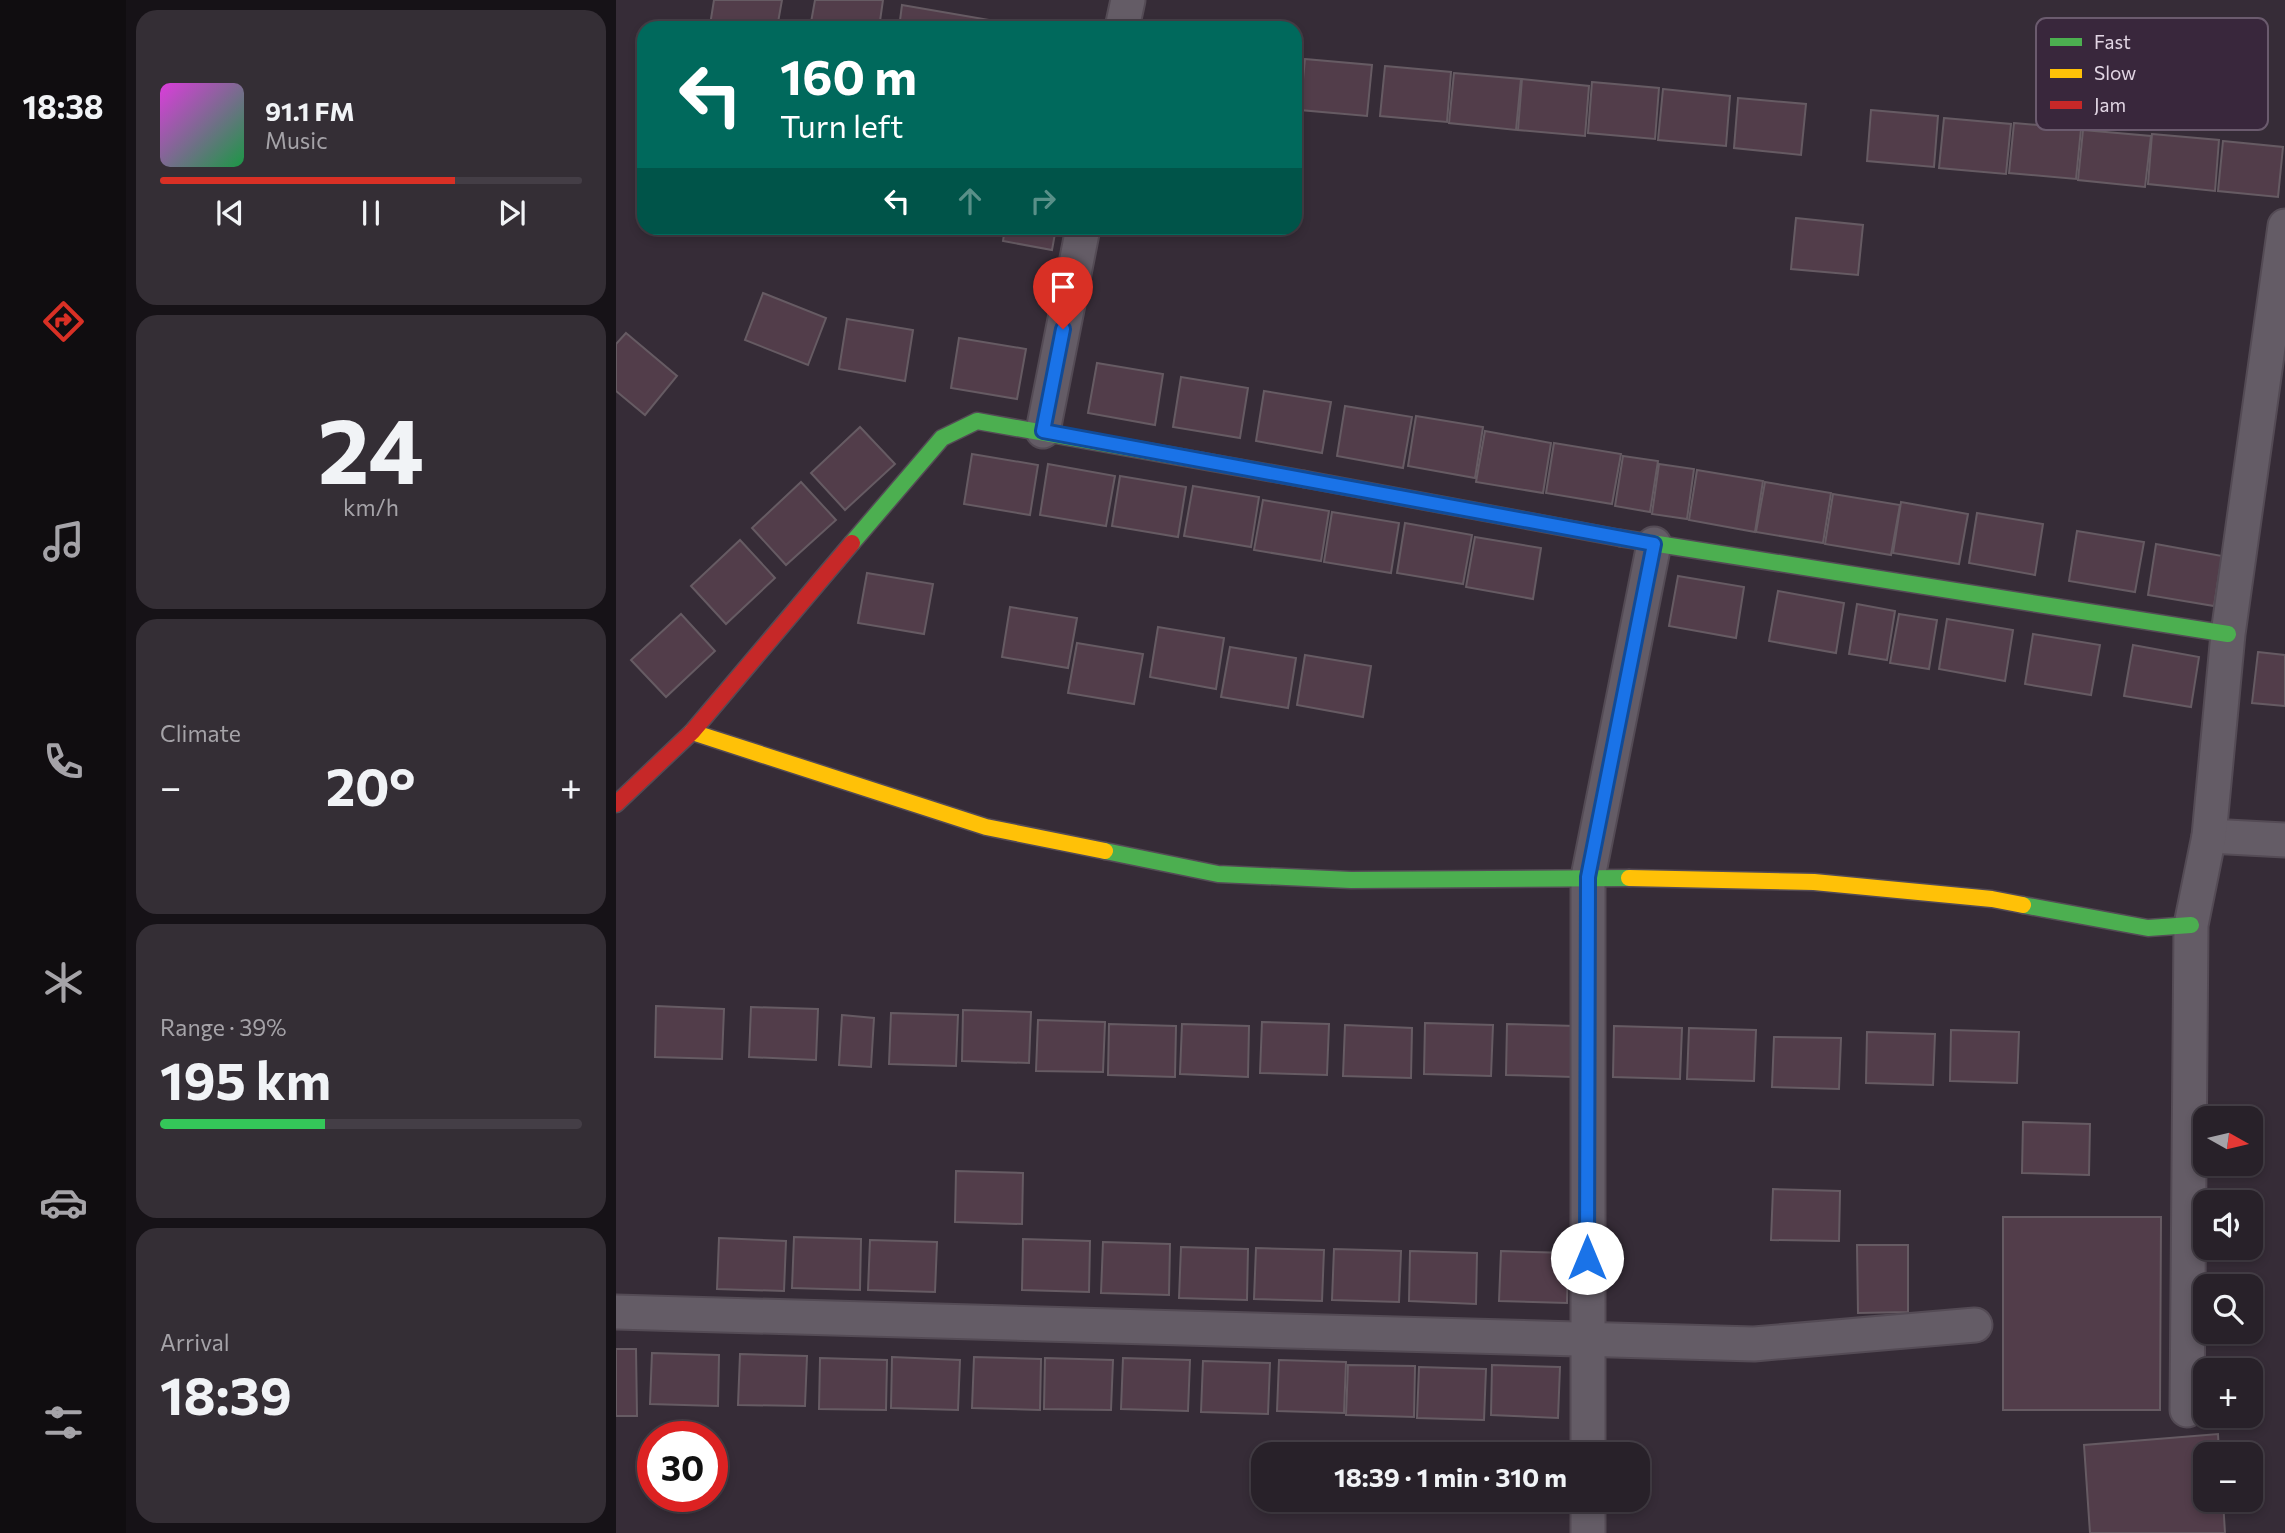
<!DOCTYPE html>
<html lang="en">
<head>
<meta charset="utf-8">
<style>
	:root { --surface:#282129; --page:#342e35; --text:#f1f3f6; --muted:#a5a3a8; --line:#443e46; --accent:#d93025 }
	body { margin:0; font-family:Commissioner,sans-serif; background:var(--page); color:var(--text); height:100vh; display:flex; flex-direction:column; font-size:26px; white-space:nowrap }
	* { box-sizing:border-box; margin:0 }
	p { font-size:23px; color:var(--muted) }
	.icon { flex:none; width:38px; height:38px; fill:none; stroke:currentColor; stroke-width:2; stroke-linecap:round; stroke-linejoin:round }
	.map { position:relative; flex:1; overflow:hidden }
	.panel { display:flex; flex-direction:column; gap:10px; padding:10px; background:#161217; width:490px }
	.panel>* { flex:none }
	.top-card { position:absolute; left:21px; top:21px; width:665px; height:214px; border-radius:21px; box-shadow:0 4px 10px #0003,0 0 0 2px var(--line); background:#00695c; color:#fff; overflow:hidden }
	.needle { width:46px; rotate:98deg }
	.tools { position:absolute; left:1577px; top:1106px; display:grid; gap:14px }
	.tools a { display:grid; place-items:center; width:70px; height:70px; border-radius:14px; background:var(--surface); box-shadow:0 4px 10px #0003,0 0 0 2px var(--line); font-size:35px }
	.speed { position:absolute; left:21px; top:1421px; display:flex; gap:14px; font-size:35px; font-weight:700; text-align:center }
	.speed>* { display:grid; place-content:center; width:91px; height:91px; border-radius:50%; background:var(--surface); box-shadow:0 4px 10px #0003,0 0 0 2px var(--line); line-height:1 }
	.speed .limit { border:10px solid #d22; background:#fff; color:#111 }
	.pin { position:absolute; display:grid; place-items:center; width:60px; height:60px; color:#fff; margin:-72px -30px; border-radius:50% 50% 50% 0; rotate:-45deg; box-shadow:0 0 7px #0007 }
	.pin .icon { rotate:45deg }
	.me { position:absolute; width:77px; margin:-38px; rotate:0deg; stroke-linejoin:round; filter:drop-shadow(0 0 5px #0008) }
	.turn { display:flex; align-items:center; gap:24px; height:147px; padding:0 28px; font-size:32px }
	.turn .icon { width:91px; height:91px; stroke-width:2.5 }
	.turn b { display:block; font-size:49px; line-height:60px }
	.lanes { display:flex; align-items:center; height:66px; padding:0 28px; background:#0003; justify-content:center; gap:35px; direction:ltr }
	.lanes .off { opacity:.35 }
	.big { font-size:52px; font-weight:700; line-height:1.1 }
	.panel .widget { flex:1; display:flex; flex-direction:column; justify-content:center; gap:10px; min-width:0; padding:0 24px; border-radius:21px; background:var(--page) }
	.panel .dial { align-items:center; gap:0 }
	.dial b { font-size:91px; line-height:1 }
	.song { display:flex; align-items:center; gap:21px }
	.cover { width:84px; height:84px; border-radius:10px; background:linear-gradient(135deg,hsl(300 70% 55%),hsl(140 70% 35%)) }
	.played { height:7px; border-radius:4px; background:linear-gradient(90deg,var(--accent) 70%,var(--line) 70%) }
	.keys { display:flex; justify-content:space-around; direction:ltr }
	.heat { display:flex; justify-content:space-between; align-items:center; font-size:38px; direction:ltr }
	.charge { height:10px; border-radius:5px; background:linear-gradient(90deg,#34c759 39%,var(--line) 0) }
	.trip { position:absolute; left:635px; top:1442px; width:399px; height:70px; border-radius:21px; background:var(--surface); box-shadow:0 4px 10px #0003,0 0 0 2px var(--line); font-weight:700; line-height:70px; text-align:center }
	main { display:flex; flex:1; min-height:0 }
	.dock { display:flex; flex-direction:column; width:126px; justify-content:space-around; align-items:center; background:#100d10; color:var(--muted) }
	.dock .icon { width:49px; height:49px }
	.dock .current { color:var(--accent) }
	.dock b { font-size:32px; color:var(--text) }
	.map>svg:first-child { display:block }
</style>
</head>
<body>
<main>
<nav class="dock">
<b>18:38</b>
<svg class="icon current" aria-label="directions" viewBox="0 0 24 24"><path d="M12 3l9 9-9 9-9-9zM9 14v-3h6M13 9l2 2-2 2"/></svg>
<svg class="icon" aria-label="music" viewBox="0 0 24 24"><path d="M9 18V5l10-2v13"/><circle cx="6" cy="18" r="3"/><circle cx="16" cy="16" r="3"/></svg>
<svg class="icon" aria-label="phone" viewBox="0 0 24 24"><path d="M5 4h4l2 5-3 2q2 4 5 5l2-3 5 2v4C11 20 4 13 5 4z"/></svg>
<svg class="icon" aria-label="climate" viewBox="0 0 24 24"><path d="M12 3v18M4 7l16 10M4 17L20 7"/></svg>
<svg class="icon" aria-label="car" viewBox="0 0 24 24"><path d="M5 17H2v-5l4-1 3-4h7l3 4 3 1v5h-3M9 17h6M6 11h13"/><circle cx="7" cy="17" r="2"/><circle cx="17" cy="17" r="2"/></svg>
<svg class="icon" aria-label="filters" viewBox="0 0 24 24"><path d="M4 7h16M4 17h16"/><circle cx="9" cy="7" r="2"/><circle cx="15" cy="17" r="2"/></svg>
</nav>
<section class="panel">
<div class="widget">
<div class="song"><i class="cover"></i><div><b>91.1 FM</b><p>Music</p></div></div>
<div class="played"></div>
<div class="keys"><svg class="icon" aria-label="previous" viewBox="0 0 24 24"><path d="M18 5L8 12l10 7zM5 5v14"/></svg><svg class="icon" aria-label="pause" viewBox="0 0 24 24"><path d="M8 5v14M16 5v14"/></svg><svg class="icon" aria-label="next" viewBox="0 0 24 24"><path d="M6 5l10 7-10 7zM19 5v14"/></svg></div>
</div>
<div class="widget dial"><b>24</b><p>km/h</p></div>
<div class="widget"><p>Climate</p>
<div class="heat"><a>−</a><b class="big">20°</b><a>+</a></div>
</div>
<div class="widget"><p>Range · 39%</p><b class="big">195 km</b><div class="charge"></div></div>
<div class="widget"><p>Arrival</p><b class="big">18:39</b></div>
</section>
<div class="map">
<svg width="1669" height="1533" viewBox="0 0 1669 1533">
	<rect width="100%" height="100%" fill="#362c37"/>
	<g fill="#523d4a" stroke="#665b63" stroke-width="2">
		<path d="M98,0H166L161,28H109L94,25Z"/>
		<path d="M199,0H267L263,28H194Z"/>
		<path d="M286,5L408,26V28H283Z"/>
		<path d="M689,59L756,65L751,116L684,110Z"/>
		<path d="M769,66L835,72L831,122L764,116Z"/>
		<path d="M838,73L905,79L900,130L833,123Z"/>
		<path d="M906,79L973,86L969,136L902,130Z"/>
		<path d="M976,82L1043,88L1039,139L972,133Z"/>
		<path d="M1047,89L1114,96L1110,146L1042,140Z"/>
		<path d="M1122,98L1190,104L1185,155L1118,148Z"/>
		<path d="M1255,110L1322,116L1318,167L1251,161Z"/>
		<path d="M1328,118L1395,124L1390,174L1323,168Z"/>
		<path d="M1398,123L1465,129L1460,179L1393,173Z"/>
		<path d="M1467,130L1535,136L1529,187L1462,180Z"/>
		<path d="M1536,134L1603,140L1599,191L1532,184Z"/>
		<path d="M1607,141L1667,147L1662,197L1602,191Z"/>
		<path d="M1180,218L1247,225L1242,275L1175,269Z"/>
		<path d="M389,228H440L436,250L387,241Z"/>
		<path d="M147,293L210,318L192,365L129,340Z"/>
		<path d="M231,319L297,330L289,381L223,369Z"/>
		<path d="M10,333L61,376L29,415L0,391V344Z"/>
		<path d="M343,338L410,349L401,399L335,388Z"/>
		<path d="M481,363L547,374L539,425L472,413Z"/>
		<path d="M565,377L632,388L624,438L557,427Z"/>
		<path d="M648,391L715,402L706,453L640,441Z"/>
		<path d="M729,406L796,417L787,468L721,456Z"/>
		<path d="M800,416L867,427L859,478L792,466Z"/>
		<path d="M244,427L279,464L229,510L195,473Z"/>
		<path d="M869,431L935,443L927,493L860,482Z"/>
		<path d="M938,443L1005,454L996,504L930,493Z"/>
		<path d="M356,454L422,465L414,515L348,504Z"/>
		<path d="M1007,456L1042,461L1034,512L999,506Z"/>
		<path d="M432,464L499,476L490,526L424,515Z"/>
		<path d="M1043,464L1078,469L1071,519L1036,514Z"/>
		<path d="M1081,470L1147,481L1139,532L1073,520Z"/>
		<path d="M504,476L570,487L562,537L496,526Z"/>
		<path d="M185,482L220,520L170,565L136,528Z"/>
		<path d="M1149,482L1215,493L1207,543L1140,532Z"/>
		<path d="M577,486L643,497L635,547L568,536Z"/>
		<path d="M1217,494L1284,505L1275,555L1209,544Z"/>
		<path d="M647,500L713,511L705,561L638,550Z"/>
		<path d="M1285,502L1352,514L1343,564L1277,553Z"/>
		<path d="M716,512L783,523L775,573L708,562Z"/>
		<path d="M1361,513L1427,524L1419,575L1353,563Z"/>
		<path d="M789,523L856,535L847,584L781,573Z"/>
		<path d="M1461,531L1528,542L1519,592L1453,581Z"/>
		<path d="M859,537L925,548L917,599L850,587Z"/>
		<path d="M124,540L159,578L110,624L75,586Z"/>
		<path d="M1540,544L1606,556L1598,606L1532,595Z"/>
		<path d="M251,573L317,584L308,634L242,623Z"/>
		<path d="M1062,576L1128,587L1120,638L1053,626Z"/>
		<path d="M1162,591L1228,603L1220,653L1153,641Z"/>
		<path d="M1241,604L1279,611L1271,660L1233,654Z"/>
		<path d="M394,607L461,618L452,668L386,657Z"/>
		<path d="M65,614L99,651L50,697L15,660Z"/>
		<path d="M1283,614L1321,620L1313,669L1274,663Z"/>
		<path d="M1331,619L1397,630L1389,681L1323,669Z"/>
		<path d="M542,627L608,638L600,689L534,677Z"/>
		<path d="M1417,634L1484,645L1475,695L1409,684Z"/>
		<path d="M461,643L527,654L518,704L452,693Z"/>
		<path d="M1517,645L1583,657L1575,707L1508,696Z"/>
		<path d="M614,647L680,658L672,708L605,697Z"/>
		<path d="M1642,652L1669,655V706L1636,703Z"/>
		<path d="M689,655L755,666L747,717L681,705Z"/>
		<path d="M40,1006L108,1009L106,1059L39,1057Z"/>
		<path d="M135,1007L202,1009L200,1060L133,1057Z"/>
		<path d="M347,1010L415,1012L413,1063L346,1061Z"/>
		<path d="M275,1013L342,1015L340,1066L273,1064Z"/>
		<path d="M226,1015L258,1018L255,1067L223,1065Z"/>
		<path d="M422,1020L489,1022L487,1072L420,1071Z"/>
		<path d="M646,1022L713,1024L711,1075L644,1073Z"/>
		<path d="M809,1023L877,1025L875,1076L808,1074Z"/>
		<path d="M493,1024L560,1026L559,1077L492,1075Z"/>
		<path d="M566,1024L633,1026L632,1077L564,1074Z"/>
		<path d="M891,1024L959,1026L957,1077L890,1075Z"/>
		<path d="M729,1025L796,1028L795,1078L727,1076Z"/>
		<path d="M998,1026L1066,1028L1064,1079L997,1077Z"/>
		<path d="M1073,1028L1140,1030L1138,1081L1071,1079Z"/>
		<path d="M1335,1030L1403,1032L1401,1083L1334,1081Z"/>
		<path d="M1251,1032L1319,1034L1317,1085L1250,1083Z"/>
		<path d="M1158,1037L1225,1038L1223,1089L1156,1087Z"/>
		<path d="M1407,1122L1474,1124L1473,1175L1406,1173Z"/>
		<path d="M340,1171L407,1173L406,1224L339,1222Z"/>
		<path d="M1157,1189L1224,1191L1223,1241L1155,1240Z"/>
		<path d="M1387,1217H1545L1544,1410H1387Z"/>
		<path d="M178,1237L245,1239L244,1290L176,1288Z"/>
		<path d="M103,1238L170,1241L168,1291L101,1289Z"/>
		<path d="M407,1239L474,1241L473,1292L406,1290Z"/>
		<path d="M254,1240L321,1242L319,1292L252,1290Z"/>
		<path d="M487,1242L554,1244L553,1295L485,1293Z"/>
		<path d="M1241,1245H1292V1312L1242,1313Z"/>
		<path d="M565,1247L632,1249L631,1300L563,1298Z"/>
		<path d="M640,1248L708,1250L706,1301L638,1299Z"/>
		<path d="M718,1249L785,1251L783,1302L716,1300Z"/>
		<path d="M794,1251L861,1253L860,1304L793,1301Z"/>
		<path d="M885,1251L952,1253L951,1303L883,1301Z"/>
		<path d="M0,1349H20L21,1416H0Z"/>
		<path d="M36,1353L103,1355L102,1406L34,1404Z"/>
		<path d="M124,1354L191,1356L189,1406L122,1405Z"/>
		<path d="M276,1357L344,1360L342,1410L275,1408Z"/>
		<path d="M358,1357L425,1359L424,1410L356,1408Z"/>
		<path d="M204,1358L271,1360L270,1410L203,1409Z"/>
		<path d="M429,1358L497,1360L495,1410L428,1409Z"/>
		<path d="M507,1358L574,1360L572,1411L505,1409Z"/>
		<path d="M663,1360L730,1362L728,1413L661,1411Z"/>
		<path d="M587,1361L654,1363L652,1414L585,1412Z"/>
		<path d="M732,1365L799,1366L798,1417L730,1415Z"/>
		<path d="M876,1365L944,1367L942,1418L875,1415Z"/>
		<path d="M803,1367L870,1369L868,1420L801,1418Z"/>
		<path d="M1602,1434L1603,1454H1589V1500H1607L1609,1533H1474L1468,1445Z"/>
	</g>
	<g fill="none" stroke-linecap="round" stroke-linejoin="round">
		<g stroke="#544b55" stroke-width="37">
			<g id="street">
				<path d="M506,28L512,0"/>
				<path d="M427,431L467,228"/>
				<path d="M1593,836L1669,840"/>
				<path d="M0,1312L1138,1344L1359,1325"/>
				<path d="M1571,1410L1575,925L1593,836L1612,634L1669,226"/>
				<path d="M972,1454V877L1038,544"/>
				<path d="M972,1500V1533"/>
			</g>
		</g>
		<g stroke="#544b55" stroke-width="19">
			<g id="fast">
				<path d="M1004,538L1612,634"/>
				<path d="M236,543L326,438L361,421L688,479"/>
				<path d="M489,851L602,874L735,880L1013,878"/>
				<path d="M1407,905L1532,928L1575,925"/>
			</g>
		</g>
		<g stroke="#544b55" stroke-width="19">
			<g id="slow">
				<path d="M688,479L1004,538"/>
				<path d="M76,732L370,827L489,851"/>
				<path d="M1013,878L1198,882L1376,899L1407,905"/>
			</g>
		</g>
		<g stroke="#544b55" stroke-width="19">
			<path id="jam" d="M0,804L76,732L236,543"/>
		</g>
		<use href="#street" stroke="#645c66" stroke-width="33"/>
		<use href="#fast" stroke="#4caf50" stroke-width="16"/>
		<use href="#slow" stroke="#ffc107" stroke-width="16"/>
		<use href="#jam" stroke="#c62828" stroke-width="16"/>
	</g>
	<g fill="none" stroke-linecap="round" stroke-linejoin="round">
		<g stroke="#114b97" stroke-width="18">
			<path id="route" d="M447,329L427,431L1038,544L972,877L971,1258"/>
		</g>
		<use href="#route" stroke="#1a73e8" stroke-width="12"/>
	</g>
	<rect x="1420" y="18" width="232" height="112" rx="10" fill="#39273c" stroke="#6b5b6e" stroke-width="2"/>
	<rect x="1434" y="38" width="32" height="8" fill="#4caf50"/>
	<rect x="1434" y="69" width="32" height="9" fill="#ffc107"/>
	<rect x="1434" y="101" width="32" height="8" fill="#c62828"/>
	<g font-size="19" fill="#e1d5e3">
		<text x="1478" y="49">Fast</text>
		<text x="1478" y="80">Slow</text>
		<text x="1478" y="112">Jam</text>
	</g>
</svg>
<div class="tools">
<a><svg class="needle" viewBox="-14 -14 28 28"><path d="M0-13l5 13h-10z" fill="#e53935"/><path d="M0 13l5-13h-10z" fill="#a5a3a8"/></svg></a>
<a><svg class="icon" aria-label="sound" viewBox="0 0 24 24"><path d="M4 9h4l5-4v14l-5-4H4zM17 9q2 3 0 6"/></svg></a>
<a><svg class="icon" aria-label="search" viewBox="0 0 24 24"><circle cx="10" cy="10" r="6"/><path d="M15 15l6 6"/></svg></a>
<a>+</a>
<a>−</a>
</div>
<div class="speed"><div class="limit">30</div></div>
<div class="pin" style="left:447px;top:329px;background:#d93025"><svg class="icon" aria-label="arrive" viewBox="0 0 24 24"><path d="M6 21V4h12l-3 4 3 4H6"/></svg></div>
<svg class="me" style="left:971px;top:1258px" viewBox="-20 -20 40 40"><circle r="19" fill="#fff"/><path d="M0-13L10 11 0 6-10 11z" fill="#1a73e8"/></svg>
<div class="trip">18:39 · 1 min · 310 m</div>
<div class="top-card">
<div class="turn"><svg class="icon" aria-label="left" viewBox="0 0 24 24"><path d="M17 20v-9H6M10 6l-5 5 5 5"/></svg><div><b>160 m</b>Turn left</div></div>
<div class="lanes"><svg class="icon" aria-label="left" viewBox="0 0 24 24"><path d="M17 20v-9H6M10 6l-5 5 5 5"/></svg><svg class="icon off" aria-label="ahead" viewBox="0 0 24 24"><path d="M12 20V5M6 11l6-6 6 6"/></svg><svg class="icon off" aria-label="right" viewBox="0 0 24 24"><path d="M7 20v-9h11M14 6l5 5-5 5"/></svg></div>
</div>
</div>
</main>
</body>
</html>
